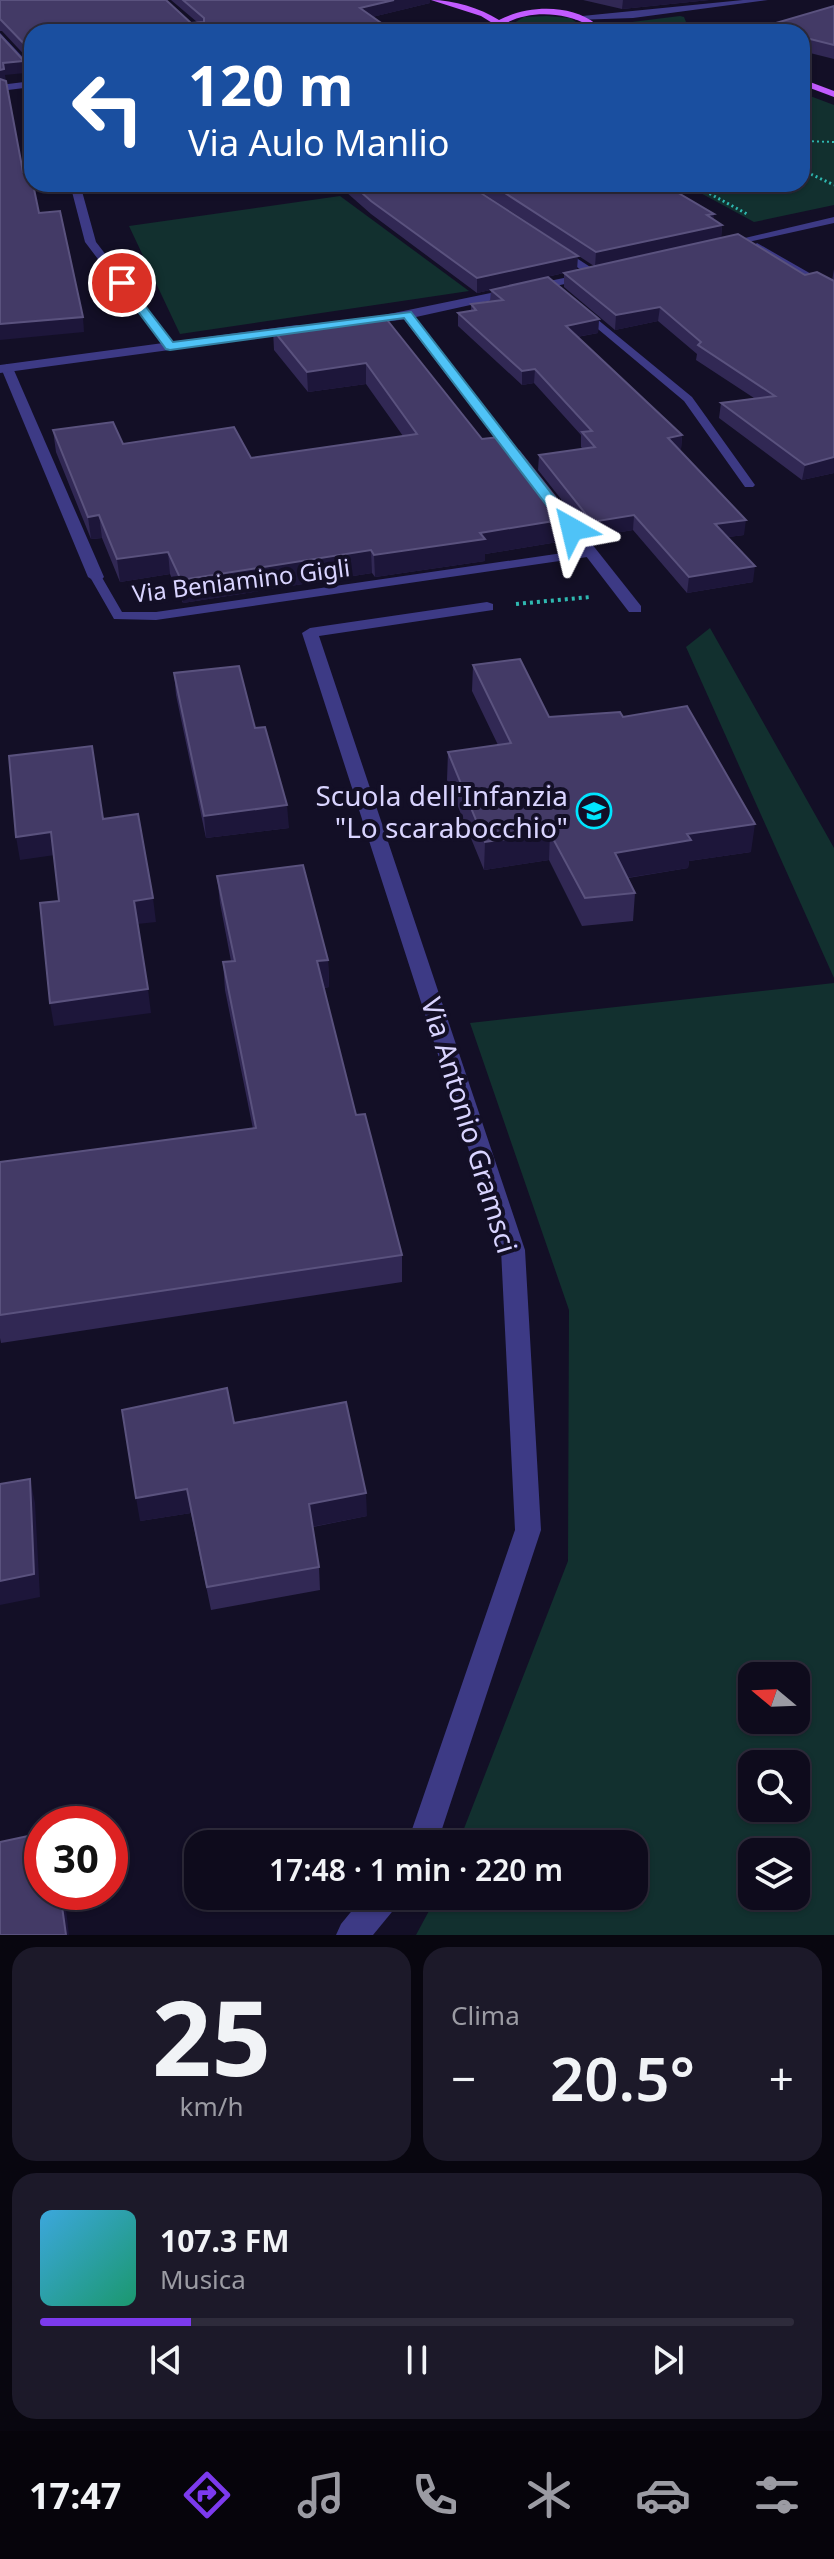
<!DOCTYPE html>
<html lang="it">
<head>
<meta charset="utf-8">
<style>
	:root { --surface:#0e0b1c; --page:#1c1929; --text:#f1f3f6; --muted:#9b9ba3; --line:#2e2b3b; --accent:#7c3aed }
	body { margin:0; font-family:"Noto Sans",sans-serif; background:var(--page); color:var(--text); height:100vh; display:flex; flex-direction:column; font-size:30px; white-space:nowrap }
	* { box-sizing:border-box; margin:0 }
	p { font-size:26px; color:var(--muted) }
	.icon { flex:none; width:44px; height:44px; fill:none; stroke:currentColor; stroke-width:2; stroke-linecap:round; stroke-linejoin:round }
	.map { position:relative; height:1935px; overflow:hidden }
	.panel { display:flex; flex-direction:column; gap:12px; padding:12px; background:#08060f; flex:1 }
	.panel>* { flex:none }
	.banner { position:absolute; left:24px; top:24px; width:786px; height:168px; border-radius:24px; box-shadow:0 2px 6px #0004,0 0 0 2px var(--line); background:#1a4fa0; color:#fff; overflow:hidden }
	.needle { width:52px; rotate:289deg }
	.buttons { position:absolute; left:738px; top:1662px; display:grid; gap:16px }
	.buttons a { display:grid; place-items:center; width:72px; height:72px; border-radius:16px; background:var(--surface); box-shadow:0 2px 6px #0004,0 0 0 2px var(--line); font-size:40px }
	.speed { position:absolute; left:24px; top:1806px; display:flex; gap:16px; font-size:40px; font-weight:700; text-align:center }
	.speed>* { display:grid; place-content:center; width:104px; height:104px; border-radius:50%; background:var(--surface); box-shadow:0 2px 6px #0004,0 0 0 2px var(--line); line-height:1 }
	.speed .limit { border:12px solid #d22; background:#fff; color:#111 }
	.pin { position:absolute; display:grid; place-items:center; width:68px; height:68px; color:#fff; margin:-34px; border:4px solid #fff; border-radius:50%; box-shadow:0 2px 8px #0007 }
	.me { position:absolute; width:88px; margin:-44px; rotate:323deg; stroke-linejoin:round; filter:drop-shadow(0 0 6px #0008) }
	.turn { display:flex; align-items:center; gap:28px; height:168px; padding:0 32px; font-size:36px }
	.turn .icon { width:104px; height:104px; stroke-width:2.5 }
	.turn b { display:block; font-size:56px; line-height:68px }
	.big { font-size:60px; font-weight:600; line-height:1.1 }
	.panel .widget { flex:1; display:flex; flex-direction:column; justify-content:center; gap:12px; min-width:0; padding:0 28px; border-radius:24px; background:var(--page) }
	.panel .dial { align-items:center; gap:0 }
	.dial b { font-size:104px; line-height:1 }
	.song { display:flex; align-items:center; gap:24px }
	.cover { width:96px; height:96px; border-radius:12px; background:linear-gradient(135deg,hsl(200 70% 55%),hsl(160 70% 35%)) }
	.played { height:8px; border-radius:4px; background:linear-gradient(90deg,var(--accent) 20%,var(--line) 20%) }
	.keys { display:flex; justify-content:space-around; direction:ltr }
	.heat { display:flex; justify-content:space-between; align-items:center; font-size:44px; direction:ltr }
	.panel .tiles { flex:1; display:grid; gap:12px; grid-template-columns:1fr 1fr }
	.widget:last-child { grid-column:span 2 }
	.trip { position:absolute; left:184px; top:1830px; width:464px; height:80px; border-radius:24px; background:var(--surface); box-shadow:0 2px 6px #0004,0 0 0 2px var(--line); font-weight:600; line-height:80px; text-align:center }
	.dock { display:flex; height:128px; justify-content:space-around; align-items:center; background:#06040b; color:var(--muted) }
	.dock .icon { width:56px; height:56px }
	.dock .current { color:var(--accent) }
	.dock b { font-size:36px; color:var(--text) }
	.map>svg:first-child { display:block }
</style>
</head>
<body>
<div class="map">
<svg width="834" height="1935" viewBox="0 0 834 1935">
	<rect width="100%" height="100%" fill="#130f26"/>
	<g fill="#12302f" fill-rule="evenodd">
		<path d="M547,16L570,18L585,28L579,32H516L509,26L524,17Z"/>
		<path d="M680,16L684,17L688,27L698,32H631L622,26L624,23Z"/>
		<path d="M802,93L834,105V205L754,222L684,184H802Z"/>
		<path d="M340,196L469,291L180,334L129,226Z"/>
		<path d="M710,628L834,848V978L686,647Z"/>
		<path d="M834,983V1935H416L437,1896H634V1844H458L568,1561L569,1310L470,1023ZM796,1676V1720H752V1676ZM796,1764V1808H752V1764ZM796,1852V1896H752V1852Z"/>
	</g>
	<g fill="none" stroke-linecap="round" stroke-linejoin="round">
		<path stroke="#2fb8b0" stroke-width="2" stroke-dasharray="2 3" stroke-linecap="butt" d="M802,141L834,142"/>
		<g stroke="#2fb8b0" stroke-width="3" stroke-dasharray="2 3" stroke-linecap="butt">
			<path d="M802,170L834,185"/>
			<path d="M692,184L747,214"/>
		</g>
		<path stroke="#2fb8b0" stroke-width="4" stroke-dasharray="3 4" stroke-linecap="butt" d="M516,604L590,597"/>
		<g fill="#3d3a85" fill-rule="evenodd">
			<path d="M757,243L834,287V294L754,248L753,246Z"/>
			<path d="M580,310H586L692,397L755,485L753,487H745L684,401L580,314Z"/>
			<path d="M590,549L596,553L594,556L156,620L114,619L90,577L96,573L100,574L122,612H156Z"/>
		</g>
		<g fill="#3d3a85" fill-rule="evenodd">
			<path d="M497,23L500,28L470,32L471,30Z"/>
			<path d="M0,33L32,67V76L0,41Z"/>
			<path d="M32,81V87L0,91V85Z"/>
			<path d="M70,184H80L96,242L174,343V349H166L85,242Z"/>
			<path d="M554,245L558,246L601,274L591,276L550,250V246Z"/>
			<path d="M403,312H411L534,470V476H524L403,318Z"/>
			<path d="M7,364L13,368L104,577L101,580L96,582L88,577L1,368Z"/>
			<path d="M556,504L561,505L641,606V612H629L549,508Z"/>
			<path d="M487,602L493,604V610L319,636L525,1250L541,1530L437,1844H407L515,1530L501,1250L302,633L310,628Z"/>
			<path d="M364,1896H401L396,1907L373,1935H336L341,1924Z"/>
		</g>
		<g fill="#3d3a85" fill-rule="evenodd">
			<path d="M743,0H768L633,18L576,20L572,17Z"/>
			<path d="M834,217V223L721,248L715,245Z"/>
			<path d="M588,273L594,276L592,278L407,319L361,325L355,321Z"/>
			<path d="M297,325L301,326V332L0,373V365Z"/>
		</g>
		<g fill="#c25bff" fill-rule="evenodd">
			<path d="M431,0C454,0 480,8 499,20C528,5 571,4 596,24L594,32H586L588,25C562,11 526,10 501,26L507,32H498L494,24L481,16Z"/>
			<path d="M802,79L834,91V97L802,85Z"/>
		</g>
	</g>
	<g fill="#312854">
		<path d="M0,0L191,23L197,22L171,0H430V3L372,17L32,32V63L2,31H0Z"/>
		<path d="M583,0H709L622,9Z"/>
		<path d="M834,6V59L802,51V32H761L762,27Z"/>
		<path d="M337,184H467L577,270L594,266L469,184H663L714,214L713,219L722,225L721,238L805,275L832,281L834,269V473L802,480L719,418L721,403L754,398L696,360L697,354L658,321L615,330L564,287V273L477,293L371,214Z"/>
		<path d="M491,290L599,319L598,333L577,337L682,435L681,449L679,450L744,535L728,537L753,582L687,593L633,530L591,537L538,470L539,455L583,449L581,447V435L534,383L522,385L458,326V313L471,311V304L490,302Z"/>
		<path d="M384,316L482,439L512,452L572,518L570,540L485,554V561L375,577L372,573L183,603L170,574L120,582L102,538L91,539L56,452L53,430L123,444L251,458L403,436L366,384L308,392L274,350L273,330Z"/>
		<path d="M473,665L549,717H623L751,852L689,861L688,868L628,878L635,893L633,921L582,926L549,860L484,870L447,780L448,752L498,745L472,691Z"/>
		<path d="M174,673L255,728L289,828L206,838L176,695Z"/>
		<path d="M217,876L328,960L329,987L324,988L356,1115L402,1255V1282L1,1343L0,1338V1162L253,1129L225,990L223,962L231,961L220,903Z"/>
		<path d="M234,1423L367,1516L313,1527L319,1567L320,1590L211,1610L191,1513L140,1521Z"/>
	</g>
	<g fill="#1d163a">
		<path d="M394,0H430V3L360,20V8Z"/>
		<path d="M623,0H709L622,9Z"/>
		<path d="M24,61L25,73L5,75L6,81L0,83V70L3,63Z"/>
		<path d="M714,214L713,227L722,225L721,239L595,267L596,252Z"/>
		<path d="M578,256L577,270L477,293V278Z"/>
		<path d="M660,307L658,321L615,330L616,315Z"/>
		<path d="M83,317L84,332L0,340V324Z"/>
		<path d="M599,319L598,333L565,339L566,326Z"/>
		<path d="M366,363V384L308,392L307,372Z"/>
		<path d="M535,369L534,383L522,385V371Z"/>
		<path d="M682,435L681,449L666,452L668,438Z"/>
		<path d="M834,457V473L802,480L805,465Z"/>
		<path d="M99,515L102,538L91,539L88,517Z"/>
		<path d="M634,515L633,530L591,537L592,522Z"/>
		<path d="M572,518L570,540L485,554V561L375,577L374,555L480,533Z"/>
		<path d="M746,520L744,535L713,539L715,524Z"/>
		<path d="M371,550L372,573L183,603L181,580Z"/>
		<path d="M168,552L170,574L120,582L117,559Z"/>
		<path d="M755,566L753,582L687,593L689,577Z"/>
		<path d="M287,805L289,828L206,838L204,816Z"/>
		<path d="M755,824L751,852L689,861L688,868L613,880L615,853L687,834Z"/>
		<path d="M51,832L55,855L20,860L16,837Z"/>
		<path d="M550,833L549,860L484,870L485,842Z"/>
		<path d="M153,898L156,922L137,924L134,901Z"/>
		<path d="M328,960L329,987L318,989L317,961Z"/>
		<path d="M148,989L151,1013L54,1026L50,1003Z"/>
		<path d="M30,1479L35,1503L40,1597L0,1605V1581Z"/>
		<path d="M187,1489L191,1513L140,1521L136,1498Z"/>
		<path d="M366,1493L367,1516L311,1527L309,1504Z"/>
		<path d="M60,1892H64L69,1935H66Z"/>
	</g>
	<g fill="#433a66" stroke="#5a527e" stroke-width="2">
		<path d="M0,0H166L191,23L204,22V18L183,0H394L360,8L394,32H32V52L0,19Z"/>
		<path d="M834,6V45L802,37V32H781L762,27Z"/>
		<path d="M0,35L24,61L3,63L4,69L0,70Z"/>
		<path d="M0,79L6,81L23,172H31L32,184H33L39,213L60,211L83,317L0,324Z"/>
		<path d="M352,184H467L578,256L477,278L371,201Z"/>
		<path d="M491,184H663L714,214L707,215L722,225L596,252Z"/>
		<path d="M738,234L805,275L817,272L834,281V457L805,465L721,403L775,396L698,345L701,342L660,307L616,315L564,273Z"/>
		<path d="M548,277L599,319L566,326L682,435L668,438L746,520L715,524L755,566L689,577L634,515L592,522L539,455L595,447L582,432L592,431L535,369L522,371L458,313L476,310L471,304L503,300L491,290Z"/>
		<path d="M384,316L482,439L499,437L512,452L519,451L572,518L480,533L485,539L374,555L371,550L181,580L168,552L117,559L99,515L88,517L53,430L113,422L123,444L234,427L251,458L417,434L366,363L307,372L273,330Z"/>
		<path d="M520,659L549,717L620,712L623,717L687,706L755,824L687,834L691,840L615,853L635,893L585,898L550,833L485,842L448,752L511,743L473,665Z"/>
		<path d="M239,666L255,728L265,727L287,805L204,816L174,673Z"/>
		<path d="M92,746L103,819L138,814L153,898L134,901L148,989L50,1003L40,903L59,901L51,832L16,837L9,756Z"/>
		<path d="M303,865L328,960L317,961L356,1115L365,1114L402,1255L0,1315V1162L256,1128L223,962L235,961L217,876Z"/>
		<path d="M227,1388L234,1423L346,1402L366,1493L309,1504L319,1567L207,1587L187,1489L136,1498L122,1410Z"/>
		<path d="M30,1479L34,1574L0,1581V1484Z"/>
		<path d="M42,1833V1892H60L66,1935H0V1842Z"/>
	</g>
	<path fill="#4fc3f7" stroke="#337fa1" stroke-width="2" d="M119,281H126L173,342L411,312L579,529L567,532L404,318L170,350L166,349L119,286Z"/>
	<defs>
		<g id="school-ring" transform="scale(1.8)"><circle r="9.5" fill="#130f26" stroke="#00e5ff" stroke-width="1.5"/><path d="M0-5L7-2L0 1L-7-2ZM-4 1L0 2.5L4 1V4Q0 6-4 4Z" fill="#00e5ff"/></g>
	</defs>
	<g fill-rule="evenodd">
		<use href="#school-ring" x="594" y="811"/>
	</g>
	<g text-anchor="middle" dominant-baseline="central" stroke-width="8" stroke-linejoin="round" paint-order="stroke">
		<g font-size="24" fill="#d9d4ff" stroke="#130f26">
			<text transform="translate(241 580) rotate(-7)">Via Beniamino Gigli</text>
		</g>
		<g font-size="28" fill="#d9d4ff" stroke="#130f26" text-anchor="end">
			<text x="568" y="795">Scuola dell'Infanzia<tspan x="568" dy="32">"Lo scarabocchio"</tspan></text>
		</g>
		<g font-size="28" fill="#d9d4ff" stroke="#130f26">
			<text transform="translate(470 1125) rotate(73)">Via Antonio Gramsci</text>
		</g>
	</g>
</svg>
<div class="buttons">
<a><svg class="needle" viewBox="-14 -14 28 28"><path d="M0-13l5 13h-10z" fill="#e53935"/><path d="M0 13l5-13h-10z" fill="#9b9ba3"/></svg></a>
<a><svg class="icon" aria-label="search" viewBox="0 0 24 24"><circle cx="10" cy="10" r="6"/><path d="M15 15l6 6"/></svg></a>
<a><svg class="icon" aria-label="layers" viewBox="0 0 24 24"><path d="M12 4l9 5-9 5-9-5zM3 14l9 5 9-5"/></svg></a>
</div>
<div class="speed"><div class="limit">30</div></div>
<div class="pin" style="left:122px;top:283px;background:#d93025"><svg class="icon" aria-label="arrive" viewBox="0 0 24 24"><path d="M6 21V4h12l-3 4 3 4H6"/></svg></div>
<svg class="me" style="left:572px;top:529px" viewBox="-20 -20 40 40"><path d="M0-17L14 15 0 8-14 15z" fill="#4fc3f7" stroke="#fff" stroke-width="4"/></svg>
<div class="trip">17:48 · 1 min · 220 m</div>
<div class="banner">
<div class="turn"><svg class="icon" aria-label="left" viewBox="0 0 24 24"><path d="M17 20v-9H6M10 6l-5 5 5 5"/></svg><div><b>120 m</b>Via Aulo Manlio</div></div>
</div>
</div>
<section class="panel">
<div class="tiles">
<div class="widget dial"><b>25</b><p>km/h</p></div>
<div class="widget"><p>Clima</p>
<div class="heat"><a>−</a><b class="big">20.5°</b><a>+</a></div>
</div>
<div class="widget">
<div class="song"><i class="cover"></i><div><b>107.3 FM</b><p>Musica</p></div></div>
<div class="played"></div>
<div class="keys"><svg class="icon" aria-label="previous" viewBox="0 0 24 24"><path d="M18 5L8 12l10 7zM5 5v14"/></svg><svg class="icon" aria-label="pause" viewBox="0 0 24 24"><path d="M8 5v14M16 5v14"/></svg><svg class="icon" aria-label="next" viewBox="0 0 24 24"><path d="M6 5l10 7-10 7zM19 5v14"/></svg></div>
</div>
</div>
</section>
<nav class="dock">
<b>17:47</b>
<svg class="icon current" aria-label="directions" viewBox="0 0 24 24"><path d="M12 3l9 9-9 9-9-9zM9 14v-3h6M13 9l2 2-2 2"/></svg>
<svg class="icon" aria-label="music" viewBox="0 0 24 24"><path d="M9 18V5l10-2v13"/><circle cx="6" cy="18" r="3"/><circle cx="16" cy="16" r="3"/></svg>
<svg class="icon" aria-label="phone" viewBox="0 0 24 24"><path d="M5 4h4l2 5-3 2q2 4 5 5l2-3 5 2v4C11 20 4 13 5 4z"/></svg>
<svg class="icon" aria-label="climate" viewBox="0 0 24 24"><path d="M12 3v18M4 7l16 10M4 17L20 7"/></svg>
<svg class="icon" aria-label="car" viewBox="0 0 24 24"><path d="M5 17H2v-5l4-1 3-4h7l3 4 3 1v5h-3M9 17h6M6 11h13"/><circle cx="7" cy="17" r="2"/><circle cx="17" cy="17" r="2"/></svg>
<svg class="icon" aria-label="filters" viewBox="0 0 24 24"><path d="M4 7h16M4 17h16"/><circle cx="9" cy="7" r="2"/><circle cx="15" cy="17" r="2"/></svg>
</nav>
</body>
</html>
